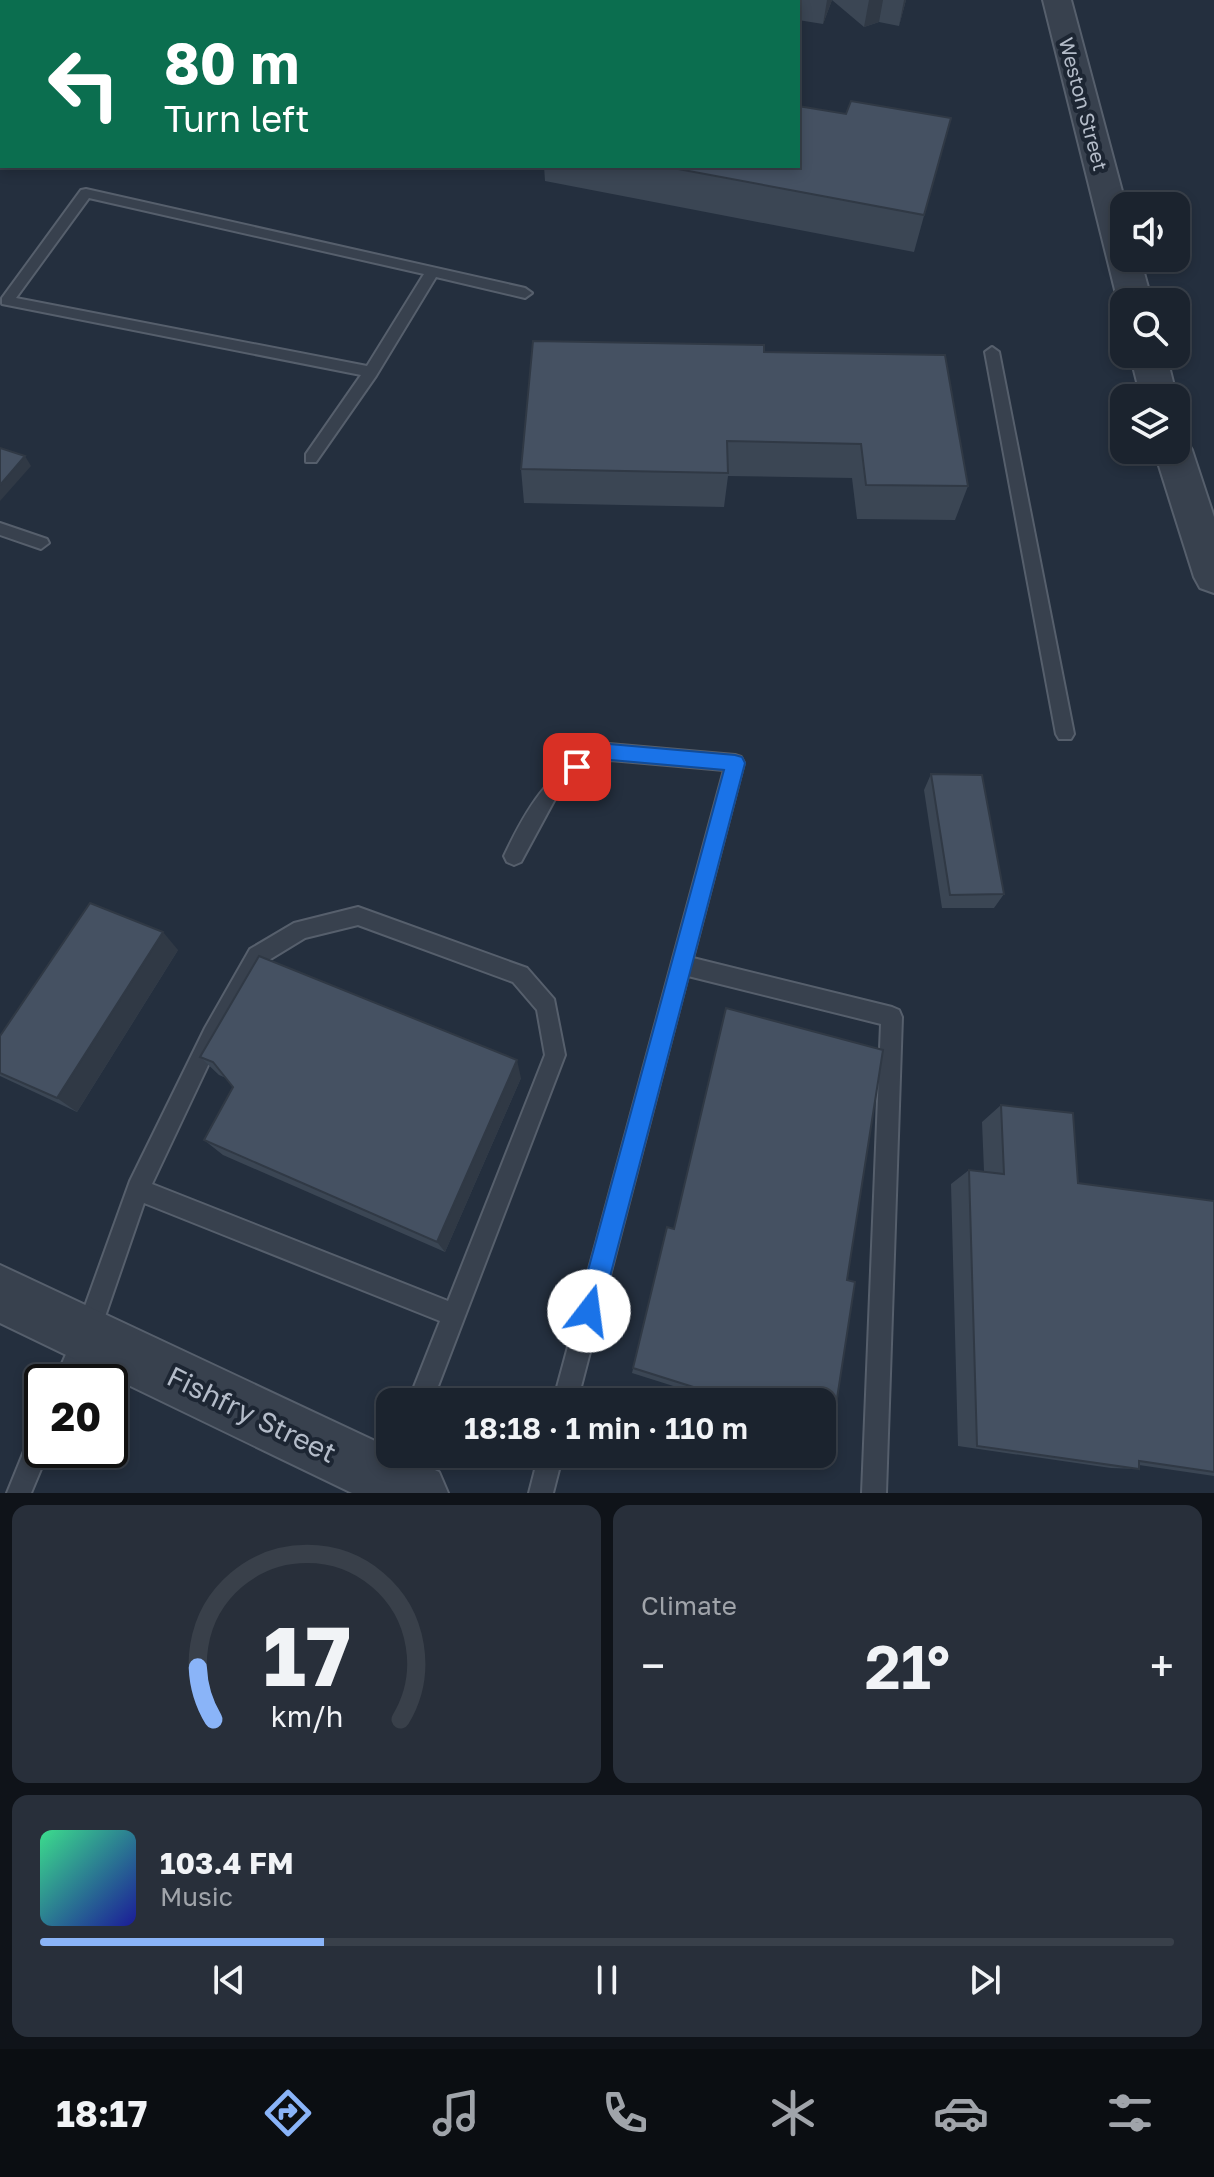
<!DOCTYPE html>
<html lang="en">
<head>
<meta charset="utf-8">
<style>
	:root { --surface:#1b232e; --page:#282f3a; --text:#f1f3f6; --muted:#a0a4aa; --line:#39404a; --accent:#8ab4f8 }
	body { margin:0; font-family:"Golos Text",sans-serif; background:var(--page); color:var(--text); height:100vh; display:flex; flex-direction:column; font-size:30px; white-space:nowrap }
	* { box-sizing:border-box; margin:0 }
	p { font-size:26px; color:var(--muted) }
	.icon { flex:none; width:44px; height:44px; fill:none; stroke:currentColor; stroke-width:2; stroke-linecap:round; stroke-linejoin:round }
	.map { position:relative; height:1493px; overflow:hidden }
	.panel { display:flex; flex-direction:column; gap:12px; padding:12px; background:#0f1319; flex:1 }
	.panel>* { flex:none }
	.top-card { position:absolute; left:0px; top:0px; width:800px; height:168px; box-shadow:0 4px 12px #0003,0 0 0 2px var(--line); background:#0b6e4f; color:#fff; overflow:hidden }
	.buttons { position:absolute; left:1110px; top:192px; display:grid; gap:16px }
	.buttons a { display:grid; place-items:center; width:80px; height:80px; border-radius:16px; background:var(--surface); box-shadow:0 4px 12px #0003,0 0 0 2px var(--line); font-size:40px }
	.speed { position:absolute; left:24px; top:1364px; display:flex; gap:16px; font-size:40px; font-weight:700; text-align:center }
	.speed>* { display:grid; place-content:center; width:104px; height:104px; border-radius:50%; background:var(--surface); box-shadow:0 4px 12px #0003,0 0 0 2px var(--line); line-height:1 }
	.speed .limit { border:4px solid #111; border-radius:12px; background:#fff; color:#111 }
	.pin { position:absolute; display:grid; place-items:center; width:68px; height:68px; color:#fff; margin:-34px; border-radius:16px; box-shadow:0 4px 12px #0006 }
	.me { position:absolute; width:88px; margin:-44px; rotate:15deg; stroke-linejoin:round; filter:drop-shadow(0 0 6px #0008) }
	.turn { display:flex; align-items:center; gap:28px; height:168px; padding:0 32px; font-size:36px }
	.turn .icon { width:104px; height:104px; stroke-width:2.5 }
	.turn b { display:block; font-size:56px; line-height:68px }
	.big { font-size:60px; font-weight:600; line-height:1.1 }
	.panel .widget { flex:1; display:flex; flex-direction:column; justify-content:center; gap:12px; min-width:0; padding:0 28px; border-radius:16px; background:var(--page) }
	.panel .dial { align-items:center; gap:0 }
	.dial svg { height:208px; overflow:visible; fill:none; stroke:var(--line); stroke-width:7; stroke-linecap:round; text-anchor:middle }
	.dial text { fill:var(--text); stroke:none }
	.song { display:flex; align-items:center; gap:24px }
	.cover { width:96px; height:96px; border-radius:12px; background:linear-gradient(135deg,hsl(150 70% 55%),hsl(240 70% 35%)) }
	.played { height:8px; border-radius:4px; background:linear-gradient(90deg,var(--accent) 25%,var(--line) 25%) }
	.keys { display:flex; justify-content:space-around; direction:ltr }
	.heat { display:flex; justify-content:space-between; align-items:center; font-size:44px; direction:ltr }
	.panel .tiles { flex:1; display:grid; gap:12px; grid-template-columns:1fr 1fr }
	.widget:last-child { grid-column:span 2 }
	.trip { position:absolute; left:376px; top:1388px; width:460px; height:80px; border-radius:16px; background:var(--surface); box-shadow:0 4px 12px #0003,0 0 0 2px var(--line); font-weight:600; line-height:80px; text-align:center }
	.menu { display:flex; height:128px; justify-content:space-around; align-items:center; background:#0b0e12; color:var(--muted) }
	.menu .icon { width:56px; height:56px }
	.menu .on { color:var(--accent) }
	.menu b { font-size:36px; color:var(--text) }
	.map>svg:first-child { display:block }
</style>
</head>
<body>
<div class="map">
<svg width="1214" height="1493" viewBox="0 0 1214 1493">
	<rect width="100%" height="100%" fill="#242f3e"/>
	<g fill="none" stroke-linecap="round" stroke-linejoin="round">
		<g stroke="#565f6c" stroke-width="4">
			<g id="service">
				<rect x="0" y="125" width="2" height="8"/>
				<path d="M2,152V162L0,163V153Z"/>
				<path d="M86,189L525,288L532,293L525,298L436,277L376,376L316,462H306V454L361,375L2,304V298L81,190ZM89,198L424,274L367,366L16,298Z"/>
				<path d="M992,347L999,352L1074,734L1071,739H1059L1056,734L985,352Z"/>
				<path d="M0,523L47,539L49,543L41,549L0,535Z"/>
				<path d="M609,744L735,755L741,757L744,763L693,958L892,1007L899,1010L902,1017L886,1493H862L881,1024L688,976L577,1402H553L724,770L610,760L583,773L555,799L521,862L514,865L507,862L504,856C529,803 552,765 609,744Z"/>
				<path d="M358,907L527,968L554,999L565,1055L432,1402H408L440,1321L144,1203L99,1334L78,1382H54L76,1331L130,1181L205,1028L250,949L294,923ZM358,925L513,982L537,1010L545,1055L448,1301L152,1184L219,1042L264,963L305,938Z"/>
				<path d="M42,1426V1450H49L31,1493H7L33,1429Z"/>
				<path d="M539,1454H563L553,1493H529Z"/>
			</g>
		</g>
		<g stroke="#565f6c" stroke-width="4">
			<g id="tertiary">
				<path d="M1043,0H1071L1126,206L1124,258H1140L1152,302H1124V310L1118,302Z"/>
				<path d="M1130,354H1166L1177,398L1176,400L1141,398Z"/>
				<path d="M1176,437L1186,440L1192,450L1214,517V593L1200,588L1194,577L1154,450H1176Z"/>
				<path d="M0,1265L390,1448V1454H402L439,1472L448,1493H352L0,1323Z"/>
			</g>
		</g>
		<use href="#service" fill="#38414e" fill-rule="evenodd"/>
		<use href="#tertiary" fill="#38414e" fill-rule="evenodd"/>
	</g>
	<g fill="#3b4654">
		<path d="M0,0H188L186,2H2V96L0,95Z"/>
		<path d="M594,0H906L899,26L879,22L864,27L832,0L823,24L798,20V2H593Z"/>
		<path d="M846,114L951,118L914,252L545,181L544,166H798Z"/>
		<path d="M764,352L968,486L955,520L857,519L852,478L728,476L724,507L524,503L521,469Z"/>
		<path d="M931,774L1004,894L994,908H942L924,790Z"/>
		<path d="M178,950L77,1112L0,1076V1036Z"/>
		<path d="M726,1008L847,1280L832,1431L822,1432V1402H724L632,1373L667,1227L674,1229Z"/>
		<path d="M200,1057L521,1078L445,1252L223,1155L204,1140L233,1087L226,1078L219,1075Z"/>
		<path d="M1001,1105L1078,1183L1214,1201V1476L1139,1465V1469L1111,1468L958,1446L951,1184L969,1170L984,1171L982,1122Z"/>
	</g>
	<g fill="#303945">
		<path d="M143,0H188L186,2H141Z"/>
		<path d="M751,0H789L788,2H750Z"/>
		<path d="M827,0H832L823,24Z"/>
		<path d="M869,0H883L879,22L864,27Z"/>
		<path d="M904,0H906L899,26Z"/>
		<path d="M25,456L31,466L0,501V485Z"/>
		<path d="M163,932L178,950L77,1112L57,1098Z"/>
		<path d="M517,1060L521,1078L445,1252L437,1242Z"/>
	</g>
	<g fill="#455162" stroke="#303945" stroke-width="2">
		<path d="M0,0H143L141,2H2V62L0,61Z"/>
		<path d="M594,0H751L750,2H593Z"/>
		<path d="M851,101L951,118L924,215L662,166H798V106L846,114Z"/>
		<path d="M533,341L764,345V352L945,355L968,486L866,485L861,444L727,441L728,473L521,469Z"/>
		<path d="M0,448L25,456L0,485Z"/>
		<path d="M931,774L982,775L1004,894L950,895Z"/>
		<path d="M90,903L163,932L57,1098L0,1073V1036Z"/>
		<path d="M259,956L517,1060L437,1242L204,1140L233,1087L213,1062L200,1057Z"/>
		<path d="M726,1008L883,1050L847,1280L855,1282L832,1431L822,1428V1402H741L633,1368L667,1227L674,1229Z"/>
		<path d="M1001,1105L1073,1113L1078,1183L1214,1201V1472L1139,1461V1469L977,1446L969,1170L1004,1174Z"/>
	</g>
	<path fill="#1a73e8" stroke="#114b97" stroke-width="2" d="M609,744L735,755L742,757L745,763L601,1311L597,1319L589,1323L581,1319L577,1311L724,770L611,760L577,775L570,773L568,767L570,761Z"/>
	<g text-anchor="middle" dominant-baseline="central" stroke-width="8" stroke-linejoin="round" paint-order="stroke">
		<g font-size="20" fill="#b4bcc9" stroke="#1d2633">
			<text transform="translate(1084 104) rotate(75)">Weston Street</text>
		</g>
		<g font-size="28" fill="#b4bcc9" stroke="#1d2633">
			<text transform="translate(252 1414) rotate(26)">Fishfry Street</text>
		</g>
	</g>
</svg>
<div class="buttons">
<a><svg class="icon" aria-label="sound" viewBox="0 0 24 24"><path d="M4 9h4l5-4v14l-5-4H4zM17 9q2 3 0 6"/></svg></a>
<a><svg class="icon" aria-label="search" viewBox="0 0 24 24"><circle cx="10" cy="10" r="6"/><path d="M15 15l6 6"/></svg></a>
<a><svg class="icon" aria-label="layers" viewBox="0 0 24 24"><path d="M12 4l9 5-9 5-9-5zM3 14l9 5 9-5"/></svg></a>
</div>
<div class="speed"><div class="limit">20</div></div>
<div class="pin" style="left:577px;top:767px;background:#d93025"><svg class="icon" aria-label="arrive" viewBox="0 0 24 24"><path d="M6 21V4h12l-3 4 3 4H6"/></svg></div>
<svg class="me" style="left:589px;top:1311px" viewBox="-20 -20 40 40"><circle r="19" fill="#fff"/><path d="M0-13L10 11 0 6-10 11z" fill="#1a73e8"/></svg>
<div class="trip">18:18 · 1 min · 110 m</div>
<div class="top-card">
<div class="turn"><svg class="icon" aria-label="left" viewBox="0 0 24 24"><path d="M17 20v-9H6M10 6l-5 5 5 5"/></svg><div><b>80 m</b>Turn left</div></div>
</div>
</div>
<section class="panel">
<div class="tiles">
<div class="widget dial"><svg viewBox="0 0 100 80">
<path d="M14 69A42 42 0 1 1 86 69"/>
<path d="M14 69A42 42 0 0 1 8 49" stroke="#8ab4f8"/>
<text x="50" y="56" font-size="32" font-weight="700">17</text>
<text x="50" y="72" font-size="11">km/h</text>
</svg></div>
<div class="widget"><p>Climate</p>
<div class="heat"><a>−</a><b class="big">21°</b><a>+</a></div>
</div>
<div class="widget">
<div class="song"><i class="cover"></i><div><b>103.4 FM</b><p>Music</p></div></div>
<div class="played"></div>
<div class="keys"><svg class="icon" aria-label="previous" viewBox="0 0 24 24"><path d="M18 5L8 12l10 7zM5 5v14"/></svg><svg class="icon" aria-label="pause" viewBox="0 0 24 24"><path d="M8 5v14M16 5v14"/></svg><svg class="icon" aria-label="next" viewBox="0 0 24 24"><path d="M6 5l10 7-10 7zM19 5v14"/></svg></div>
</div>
</div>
</section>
<nav class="menu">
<b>18:17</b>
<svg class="icon on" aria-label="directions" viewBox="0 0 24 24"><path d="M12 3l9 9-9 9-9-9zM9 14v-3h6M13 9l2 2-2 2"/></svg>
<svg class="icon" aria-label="music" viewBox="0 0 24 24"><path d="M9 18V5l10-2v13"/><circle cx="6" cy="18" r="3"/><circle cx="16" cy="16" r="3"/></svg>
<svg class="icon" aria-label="phone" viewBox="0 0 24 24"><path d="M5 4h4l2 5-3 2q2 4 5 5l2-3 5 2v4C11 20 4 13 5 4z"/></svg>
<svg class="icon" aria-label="climate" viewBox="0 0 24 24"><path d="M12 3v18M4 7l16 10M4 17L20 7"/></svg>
<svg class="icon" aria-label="car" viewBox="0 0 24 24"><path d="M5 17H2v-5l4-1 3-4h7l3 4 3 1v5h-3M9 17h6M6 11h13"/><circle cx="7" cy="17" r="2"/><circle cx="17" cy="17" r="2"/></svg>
<svg class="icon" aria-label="filters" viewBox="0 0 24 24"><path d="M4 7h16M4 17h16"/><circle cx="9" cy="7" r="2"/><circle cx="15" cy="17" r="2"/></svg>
</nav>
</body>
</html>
